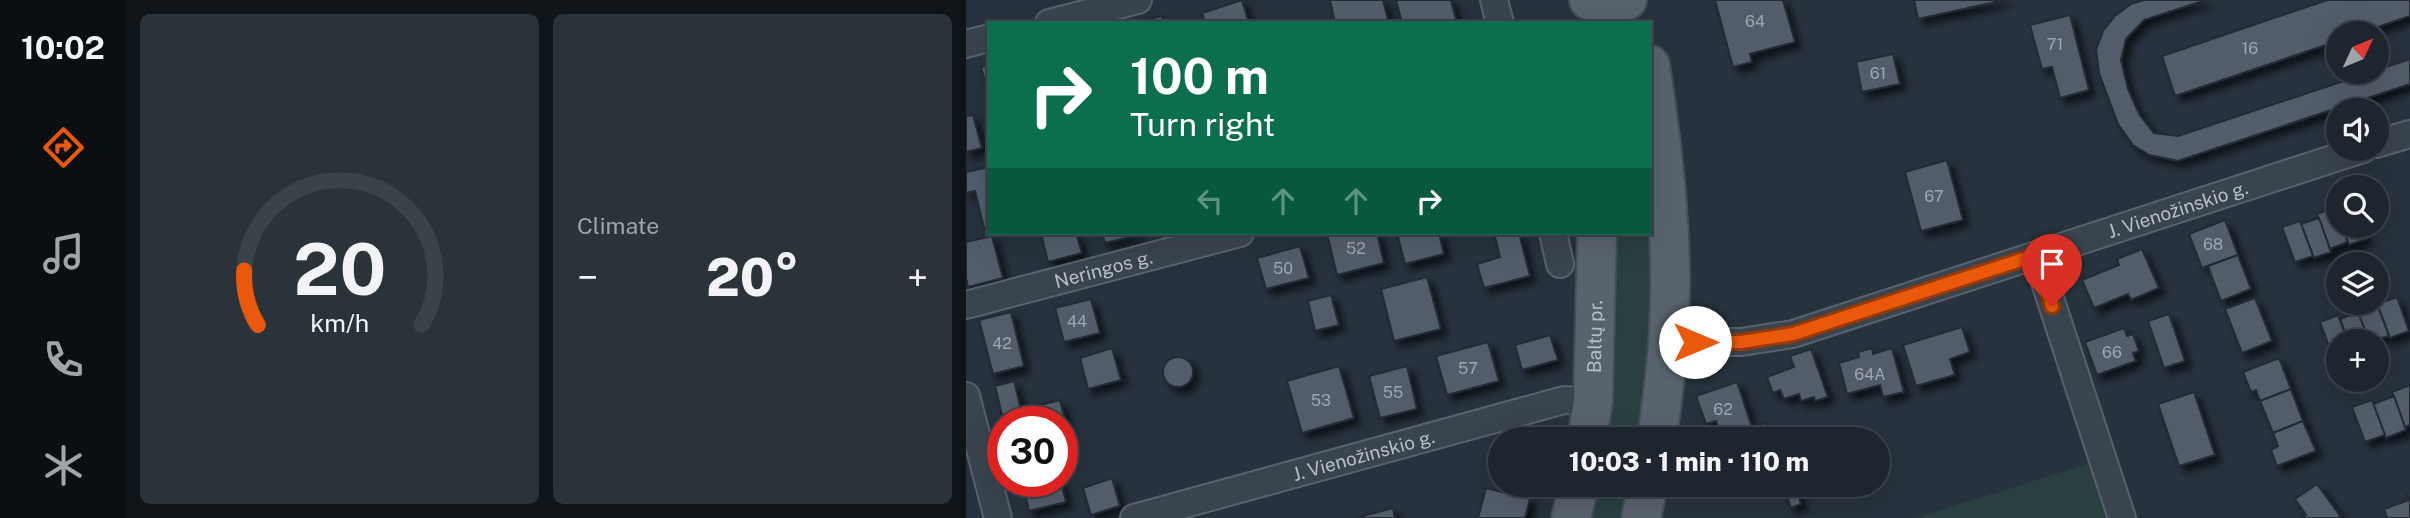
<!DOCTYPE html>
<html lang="en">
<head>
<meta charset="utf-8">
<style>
	:root { --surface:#1d262e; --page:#2a323a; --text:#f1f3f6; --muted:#a0a5aa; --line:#3b434a; --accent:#ea580c }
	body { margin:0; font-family:"Public Sans",sans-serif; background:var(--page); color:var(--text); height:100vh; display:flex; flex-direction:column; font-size:26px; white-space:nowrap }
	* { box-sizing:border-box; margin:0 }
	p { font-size:23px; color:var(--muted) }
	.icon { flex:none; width:38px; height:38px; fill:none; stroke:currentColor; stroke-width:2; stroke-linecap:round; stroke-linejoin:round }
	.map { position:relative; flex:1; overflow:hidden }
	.drawer { display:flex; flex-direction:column; gap:14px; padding:14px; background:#101519; width:840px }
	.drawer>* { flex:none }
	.banner { position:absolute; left:21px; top:21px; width:665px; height:214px; border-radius:0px; box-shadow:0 7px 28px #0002,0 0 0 2px var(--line); background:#0b6e4f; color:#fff; overflow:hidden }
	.needle { width:46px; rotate:46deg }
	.controls { position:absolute; left:1360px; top:21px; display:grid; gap:14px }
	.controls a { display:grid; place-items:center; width:63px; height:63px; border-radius:50%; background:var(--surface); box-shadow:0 7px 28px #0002,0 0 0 2px var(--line); font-size:35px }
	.speed { position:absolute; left:21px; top:406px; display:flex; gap:14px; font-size:35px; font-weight:700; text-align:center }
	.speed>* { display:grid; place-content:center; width:91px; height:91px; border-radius:50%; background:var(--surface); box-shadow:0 7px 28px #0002,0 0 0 2px var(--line); line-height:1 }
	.speed .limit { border:10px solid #d22; background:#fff; color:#111 }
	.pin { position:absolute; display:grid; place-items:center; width:60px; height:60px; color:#fff; margin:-72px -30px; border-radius:50% 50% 50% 0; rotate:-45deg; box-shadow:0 0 7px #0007 }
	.pin .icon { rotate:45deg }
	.me { position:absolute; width:77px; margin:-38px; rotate:90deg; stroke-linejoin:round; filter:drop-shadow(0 0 5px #0008) }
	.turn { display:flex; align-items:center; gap:24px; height:147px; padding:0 28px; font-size:32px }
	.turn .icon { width:91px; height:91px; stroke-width:2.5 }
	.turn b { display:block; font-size:49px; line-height:60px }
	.lanes { display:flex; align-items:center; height:66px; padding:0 28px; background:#0003; justify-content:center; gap:35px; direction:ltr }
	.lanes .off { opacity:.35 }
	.big { font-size:52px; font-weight:800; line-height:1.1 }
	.drawer .widget { flex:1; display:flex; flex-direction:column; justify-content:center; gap:10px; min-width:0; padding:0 24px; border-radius:10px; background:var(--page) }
	.drawer .dial { align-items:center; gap:0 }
	.dial svg { height:182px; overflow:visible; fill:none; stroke:var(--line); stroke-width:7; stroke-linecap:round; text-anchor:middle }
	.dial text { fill:var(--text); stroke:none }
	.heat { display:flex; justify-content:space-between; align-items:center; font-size:38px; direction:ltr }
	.drawer .tiles { flex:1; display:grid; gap:14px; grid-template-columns:repeat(2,1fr) }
	.trip { position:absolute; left:522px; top:427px; width:402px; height:70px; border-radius:35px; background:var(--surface); box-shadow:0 7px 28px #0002,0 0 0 2px var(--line); font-weight:800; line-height:70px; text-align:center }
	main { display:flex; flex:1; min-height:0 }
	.dock { display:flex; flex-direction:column; width:126px; justify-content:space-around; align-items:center; background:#0c0f12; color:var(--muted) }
	.dock .icon { width:49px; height:49px }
	.dock .current { color:var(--accent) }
	.dock b { font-size:32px; color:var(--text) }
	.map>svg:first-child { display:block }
</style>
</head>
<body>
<main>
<nav class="dock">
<b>10:02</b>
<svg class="icon current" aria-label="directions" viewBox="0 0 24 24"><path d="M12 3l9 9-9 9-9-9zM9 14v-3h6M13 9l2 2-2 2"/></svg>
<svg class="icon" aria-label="music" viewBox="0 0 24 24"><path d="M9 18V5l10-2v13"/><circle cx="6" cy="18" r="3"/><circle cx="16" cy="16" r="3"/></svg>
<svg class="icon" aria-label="phone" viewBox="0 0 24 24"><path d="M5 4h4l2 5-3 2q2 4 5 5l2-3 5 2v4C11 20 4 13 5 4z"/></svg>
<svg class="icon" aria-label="climate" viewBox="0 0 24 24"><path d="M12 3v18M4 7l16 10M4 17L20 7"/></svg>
</nav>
<section class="drawer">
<div class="tiles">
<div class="widget dial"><svg viewBox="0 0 100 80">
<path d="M14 69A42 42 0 1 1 86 69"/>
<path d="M14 69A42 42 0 0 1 8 45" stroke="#ea580c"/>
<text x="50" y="56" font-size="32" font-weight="700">20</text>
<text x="50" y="72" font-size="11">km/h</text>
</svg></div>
<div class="widget"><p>Climate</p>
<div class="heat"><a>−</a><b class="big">20°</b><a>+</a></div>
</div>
</div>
</section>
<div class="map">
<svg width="1444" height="518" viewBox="0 0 1444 518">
	<defs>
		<filter id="shadow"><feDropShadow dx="6" dy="6" stdDeviation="3.5" flood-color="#0009"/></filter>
	</defs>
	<rect width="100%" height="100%" fill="#27323e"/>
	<g fill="#293f40">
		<path d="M651,233H684L688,287L676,439H640L650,343Z"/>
		<path d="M1137,459L1156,518H949Z"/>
		<path d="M632,485H667L660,518H625Z"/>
	</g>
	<g fill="#525d6b" stroke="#212b35" stroke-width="2" filter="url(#shadow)">
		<path d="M276,0L283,23H239L236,13Z"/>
		<path d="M364,0H417L422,20L413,23H369Z"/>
		<path d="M430,0H485L491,23H449L448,20L436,23Z"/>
		<path d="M749,0H817L829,42L784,54L786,62L767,67Z"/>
		<path d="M948,0H1039L952,19Z"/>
		<path d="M1178,0H1240L1178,20L1160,39L1155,60L1162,89L1173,114L1188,133L1212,136L1444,59V84L1212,161L1183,155L1167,145L1152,124L1133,73L1130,50L1137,31L1149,16L1165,4Z"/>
		<path d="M1361,0H1444V16L1394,33H1372V41L1209,96L1196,56Z"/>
		<path d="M1104,15L1123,90L1094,98L1086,67L1076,69L1064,25Z"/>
		<path d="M196,16L197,23H167Z"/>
		<path d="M927,54L934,84L896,92L890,62Z"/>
		<path d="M23,65V97L15,67Z"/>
		<path d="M7,115L16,148L0,152V116Z"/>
		<path d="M981,160L997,220L955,231L939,172Z"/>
		<path d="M23,167V227L18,228L9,191L0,193V172Z"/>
		<path d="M1369,207L1372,226H1376L1382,242L1364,249L1351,214Z"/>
		<path d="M1353,218L1365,252L1348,258L1335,224Z"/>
		<path d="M1259,220L1272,255L1236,268L1223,234Z"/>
		<path d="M1334,221L1347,256L1329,262L1316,227Z"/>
		<path d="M1376,226H1396L1400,239L1383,245Z"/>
		<path d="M75,233H110L116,253L82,262Z"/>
		<path d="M136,233H172L173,235L139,243Z"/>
		<path d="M365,233H411L418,263L371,275L361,234Z"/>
		<path d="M431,233H473L478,254L439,264Z"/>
		<path d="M528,233H553L564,276L518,288L511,264L534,257Z"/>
		<path d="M26,236L37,278L2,287L0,278V242Z"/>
		<path d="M334,246L343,278L300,289L291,258Z"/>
		<path d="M1176,249L1193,288L1165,300L1162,294L1128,308L1116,280L1153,265L1151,259Z"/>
		<path d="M1272,255L1285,289L1255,301L1242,266Z"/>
		<path d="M461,277L475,329L428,341L415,289Z"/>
		<path d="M365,295L373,325L349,331L342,301Z"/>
		<path d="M1431,297L1443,331L1424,338L1411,304Z"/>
		<path d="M1289,298L1306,341L1276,353L1259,309Z"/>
		<path d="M125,299L134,333L98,342L89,308Z"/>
		<path d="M1410,301L1423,336L1403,341L1390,308Z"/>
		<path d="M45,312L58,366L27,374L13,320Z"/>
		<path d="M1392,312L1403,341H1382L1374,319Z"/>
		<path d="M1203,314L1219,361L1198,368L1182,321Z"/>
		<path d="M1372,315L1382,341H1372V355L1367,357L1354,322Z"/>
		<path d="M996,327L1004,352L984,359L989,375L950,386L937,345Z"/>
		<path d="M1158,328L1161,336L1167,334L1173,351L1167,353L1170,361L1131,375L1119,342Z"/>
		<path d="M584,335L592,360L556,370L549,345Z"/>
		<path d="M522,342L533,381L481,395L470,356Z"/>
		<path d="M146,348L155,380L122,389L114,358Z"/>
		<path d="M906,348L907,354L926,348L938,392L917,397L914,385L881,394L873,363L893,357L892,352Z"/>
		<path d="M845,349L862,397L849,401L848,397L835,401L833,394L818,399L814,390L807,393L801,377L828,367L824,356Z"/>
		<circle cx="212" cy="372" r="15"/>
		<path d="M1313,358L1325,389L1294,401L1290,390L1285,392L1277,372Z"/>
		<path d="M373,366L388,418L336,433L321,381Z"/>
		<path d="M441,366L451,409L414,418L403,376Z"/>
		<path d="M48,381L55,410L36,415L29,386Z"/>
		<path d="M771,382L786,427L799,423L805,439H756L750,421L740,424L730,396Z"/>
		<path d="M1444,385V425L1439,427L1426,392Z"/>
		<path d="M1325,389L1337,421L1307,433L1294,401Z"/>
		<path d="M1228,392L1249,455L1213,466L1192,404Z"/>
		<path d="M1428,396L1440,430L1420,438L1407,404Z"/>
		<path d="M94,400L102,431L96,432V422H58L55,410Z"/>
		<path d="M1406,400L1419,435L1399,442L1386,407Z"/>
		<path d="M1337,421L1350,451L1311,466L1305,450L1312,446L1307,433Z"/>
		<path d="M146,478L154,506L125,515L117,488Z"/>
		<path d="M56,481H95L100,502L63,511Z"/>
		<path d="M1351,484L1375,517L1373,518H1335L1340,515L1329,499Z"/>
		<path d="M817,485H829L835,504L825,508Z"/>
		<path d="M520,488L564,499L559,518H512Z"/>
		<path d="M1444,493V518H1421L1418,509L1443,500L1441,494Z"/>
		<path d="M427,508L429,518H389Z"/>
	</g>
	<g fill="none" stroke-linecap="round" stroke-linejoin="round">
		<g stroke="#58626c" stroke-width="30">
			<g id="minor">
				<path d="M528,0L534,23"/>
				<path d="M83,23L172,0"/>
				<path d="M0,44L23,38"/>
				<path d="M1410,144L1444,134"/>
				<path d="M587,233L594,264"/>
				<path d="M1070,255L1156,518"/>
				<path id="s1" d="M0,305L274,233"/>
				<path id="s2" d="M702,342H775L827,334L1397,149"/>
				<path d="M0,396L32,518"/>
				<path id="s3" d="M168,518L598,400L627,402"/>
			</g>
		</g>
		<g stroke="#444d57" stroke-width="42">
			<g id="primary">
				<path d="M623,0L644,3L661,0"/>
				<path d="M684,65C698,156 709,251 702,343C700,375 695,407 691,439"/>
				<path id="s4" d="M621,439L627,402L631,233"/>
				<path d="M605,518L613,485"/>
				<path d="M675,518L682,485"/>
			</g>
		</g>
		<use href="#minor" stroke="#3a444e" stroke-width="26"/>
		<use href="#primary" stroke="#59636e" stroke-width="38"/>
	</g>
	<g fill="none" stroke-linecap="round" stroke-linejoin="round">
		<g stroke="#983908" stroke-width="18">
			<path id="route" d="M729,342H775L827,334L1070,255L1086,306"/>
		</g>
		<use href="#route" stroke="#ea580c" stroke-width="12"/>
	</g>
	<g text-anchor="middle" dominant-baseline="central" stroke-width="7" stroke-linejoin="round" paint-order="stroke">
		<g font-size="16" fill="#9ea6b2">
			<text x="789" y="21">64</text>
			<text x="1089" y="44">71</text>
			<text x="1284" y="48">16</text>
			<text x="912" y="73">61</text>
			<text x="968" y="196">67</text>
			<text x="1247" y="244">68</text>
			<text x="390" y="248">52</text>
			<text x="317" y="268">50</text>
			<text x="111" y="321">44</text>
			<text x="36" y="343">42</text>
			<text x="1146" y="352">66</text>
			<text x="502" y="368">57</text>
			<text x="904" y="374">64A</text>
			<text x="427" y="392">55</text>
			<text x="355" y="400">53</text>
			<text x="757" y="409">62</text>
		</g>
		<g font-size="19" fill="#b7bfc9" stroke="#1f2933">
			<text stroke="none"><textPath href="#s2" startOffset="530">J. Vienožinskio g.</textPath></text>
			<text stroke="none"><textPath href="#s1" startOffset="142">Neringos g.</textPath></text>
			<text stroke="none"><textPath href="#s4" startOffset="103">Baltų pr.</textPath></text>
			<text stroke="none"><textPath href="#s3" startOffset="238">J. Vienožinskio g.</textPath></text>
		</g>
	</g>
</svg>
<div class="controls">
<a><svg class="needle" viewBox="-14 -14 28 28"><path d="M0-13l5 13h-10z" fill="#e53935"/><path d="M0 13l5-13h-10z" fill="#a0a5aa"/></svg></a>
<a><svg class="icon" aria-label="sound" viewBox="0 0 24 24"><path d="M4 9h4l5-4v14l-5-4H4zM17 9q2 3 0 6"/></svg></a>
<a><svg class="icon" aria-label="search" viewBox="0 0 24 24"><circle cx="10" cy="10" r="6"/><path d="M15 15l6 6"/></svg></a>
<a><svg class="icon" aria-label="layers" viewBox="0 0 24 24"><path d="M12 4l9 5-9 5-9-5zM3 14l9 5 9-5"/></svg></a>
<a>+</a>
</div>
<div class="speed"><div class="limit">30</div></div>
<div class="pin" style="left:1086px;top:306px;background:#d93025"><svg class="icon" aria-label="arrive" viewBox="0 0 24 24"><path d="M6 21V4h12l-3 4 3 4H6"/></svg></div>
<svg class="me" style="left:729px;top:342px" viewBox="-20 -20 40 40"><circle r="19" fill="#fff"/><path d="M0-13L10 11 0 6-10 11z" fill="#ea580c"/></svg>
<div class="trip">10:03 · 1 min · 110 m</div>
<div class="banner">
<div class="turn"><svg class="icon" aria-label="right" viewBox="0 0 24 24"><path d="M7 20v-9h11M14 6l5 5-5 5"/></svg><div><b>100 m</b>Turn right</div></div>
<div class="lanes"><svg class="icon off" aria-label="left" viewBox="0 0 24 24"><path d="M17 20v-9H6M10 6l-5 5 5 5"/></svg><svg class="icon off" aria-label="ahead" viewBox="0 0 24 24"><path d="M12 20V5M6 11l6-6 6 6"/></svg><svg class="icon off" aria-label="ahead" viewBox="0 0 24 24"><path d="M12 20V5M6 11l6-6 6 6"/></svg><svg class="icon" aria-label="right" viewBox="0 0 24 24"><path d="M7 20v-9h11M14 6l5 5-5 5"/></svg></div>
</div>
</div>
</main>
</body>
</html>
